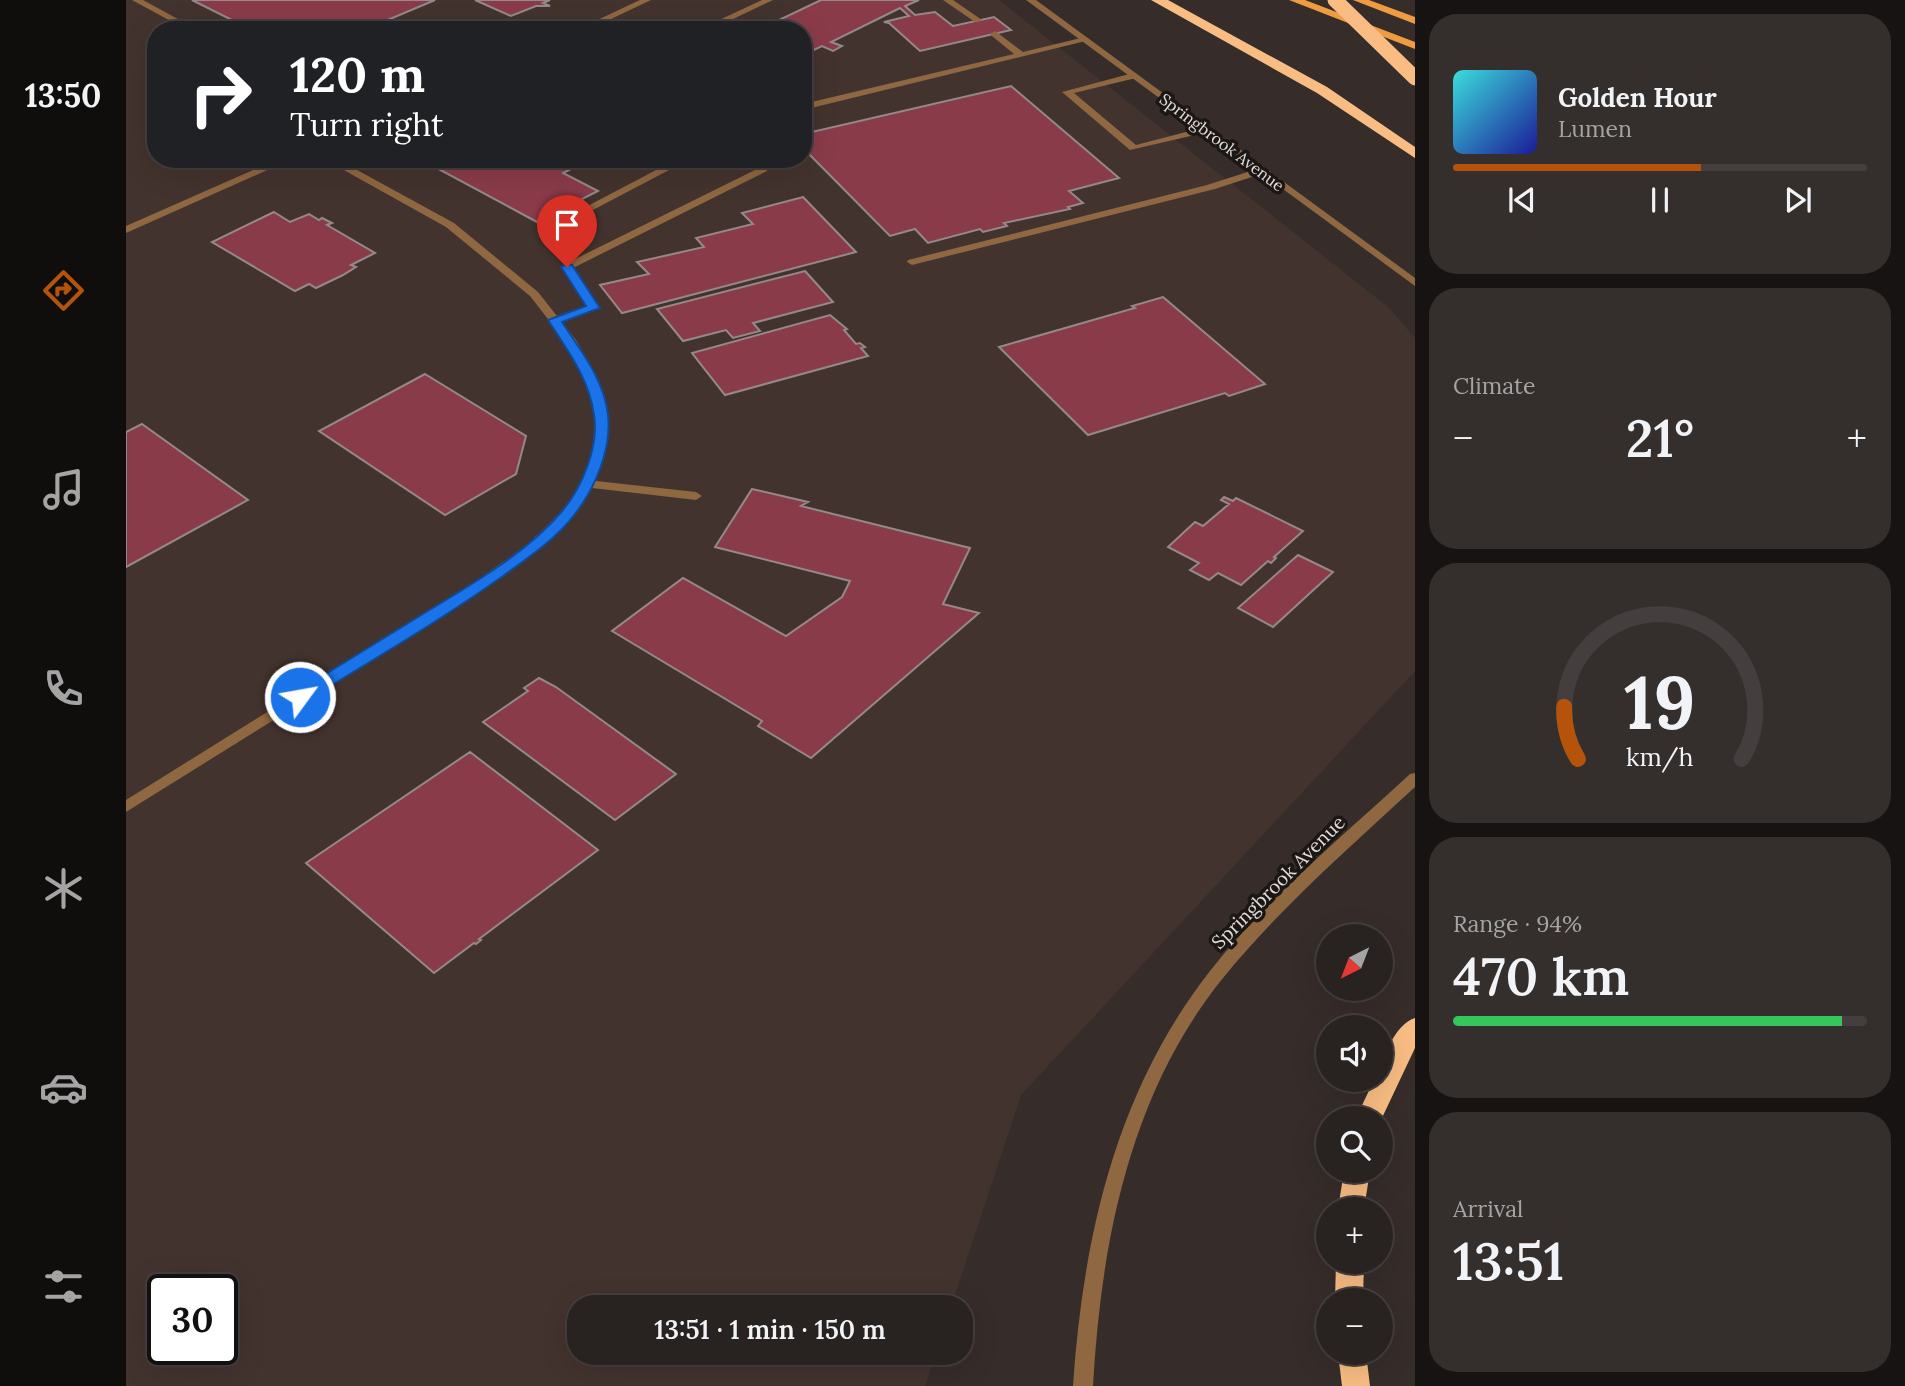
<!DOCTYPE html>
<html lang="en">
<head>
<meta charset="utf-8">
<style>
	:root { --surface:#282220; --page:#342f2d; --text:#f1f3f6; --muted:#a5a4a5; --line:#443f3e; --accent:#b45309 }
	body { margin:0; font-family:Lora,serif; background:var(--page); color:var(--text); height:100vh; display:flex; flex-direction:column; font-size:26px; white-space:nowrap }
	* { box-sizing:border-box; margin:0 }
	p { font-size:23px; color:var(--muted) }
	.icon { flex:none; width:38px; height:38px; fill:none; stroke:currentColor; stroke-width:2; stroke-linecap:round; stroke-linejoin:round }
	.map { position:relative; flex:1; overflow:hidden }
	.panel { display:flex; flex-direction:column; gap:14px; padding:14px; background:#161312; width:490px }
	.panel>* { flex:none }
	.top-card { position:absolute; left:21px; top:21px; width:665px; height:147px; border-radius:28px; box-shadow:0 7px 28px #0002,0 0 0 2px var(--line); background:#202124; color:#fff; overflow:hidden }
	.needle { width:46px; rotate:222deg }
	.buttons { position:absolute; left:1190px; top:924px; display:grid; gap:14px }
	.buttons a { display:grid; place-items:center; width:77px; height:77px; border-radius:50%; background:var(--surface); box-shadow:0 7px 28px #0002,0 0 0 2px var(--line); font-size:35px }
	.speed { position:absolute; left:21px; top:1274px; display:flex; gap:14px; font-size:35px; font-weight:700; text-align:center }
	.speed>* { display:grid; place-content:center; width:91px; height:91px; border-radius:50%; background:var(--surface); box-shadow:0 7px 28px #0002,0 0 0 2px var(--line); line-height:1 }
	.speed .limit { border:4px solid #111; border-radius:10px; background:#fff; color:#111 }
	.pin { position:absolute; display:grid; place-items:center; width:60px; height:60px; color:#fff; margin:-72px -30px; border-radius:50% 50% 50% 0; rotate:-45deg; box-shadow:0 0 7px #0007 }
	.pin .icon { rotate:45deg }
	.me { position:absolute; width:77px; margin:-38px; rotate:58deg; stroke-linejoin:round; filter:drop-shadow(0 0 5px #0008) }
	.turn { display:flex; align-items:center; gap:24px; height:147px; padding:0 28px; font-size:32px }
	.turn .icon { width:91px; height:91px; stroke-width:2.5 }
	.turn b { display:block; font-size:49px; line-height:60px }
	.big { font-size:52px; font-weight:600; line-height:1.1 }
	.panel .card { flex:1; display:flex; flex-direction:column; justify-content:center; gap:10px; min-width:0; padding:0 24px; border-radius:28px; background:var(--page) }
	.panel .dial { align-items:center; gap:0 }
	.dial svg { height:182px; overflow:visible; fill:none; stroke:var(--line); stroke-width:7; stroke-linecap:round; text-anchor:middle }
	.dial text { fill:var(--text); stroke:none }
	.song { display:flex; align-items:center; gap:21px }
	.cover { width:84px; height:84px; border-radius:10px; background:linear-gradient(135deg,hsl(180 70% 55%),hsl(240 70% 35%)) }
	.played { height:7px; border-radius:4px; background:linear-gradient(90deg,var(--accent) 60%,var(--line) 60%) }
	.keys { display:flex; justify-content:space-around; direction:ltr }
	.heat { display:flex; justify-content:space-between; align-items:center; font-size:38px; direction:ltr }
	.charge { height:10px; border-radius:5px; background:linear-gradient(90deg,#34c759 94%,var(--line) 0) }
	.trip { position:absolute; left:441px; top:1295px; width:406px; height:70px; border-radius:28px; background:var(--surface); box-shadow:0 7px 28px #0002,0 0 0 2px var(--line); font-weight:600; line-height:70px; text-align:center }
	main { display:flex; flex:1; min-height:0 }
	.tabs { display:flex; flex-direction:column; width:126px; justify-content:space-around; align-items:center; background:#100e0d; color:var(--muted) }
	.tabs .icon { width:49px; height:49px }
	.tabs .current { color:var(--accent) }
	.tabs b { font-size:32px; color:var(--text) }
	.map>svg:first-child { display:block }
</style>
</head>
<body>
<main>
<nav class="tabs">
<b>13:50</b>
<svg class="icon current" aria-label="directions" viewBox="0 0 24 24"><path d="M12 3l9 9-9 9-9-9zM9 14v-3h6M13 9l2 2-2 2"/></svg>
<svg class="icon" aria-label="music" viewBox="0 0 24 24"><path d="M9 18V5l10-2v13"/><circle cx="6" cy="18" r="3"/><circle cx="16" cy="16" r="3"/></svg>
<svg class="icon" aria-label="phone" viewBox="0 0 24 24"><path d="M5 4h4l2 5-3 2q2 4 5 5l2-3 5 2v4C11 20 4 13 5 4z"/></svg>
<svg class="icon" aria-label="climate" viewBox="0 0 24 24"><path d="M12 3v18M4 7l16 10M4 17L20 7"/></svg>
<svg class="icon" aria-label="car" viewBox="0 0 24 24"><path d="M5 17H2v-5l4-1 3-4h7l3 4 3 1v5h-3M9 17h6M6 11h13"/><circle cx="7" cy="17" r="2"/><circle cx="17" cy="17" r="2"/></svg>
<svg class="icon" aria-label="filters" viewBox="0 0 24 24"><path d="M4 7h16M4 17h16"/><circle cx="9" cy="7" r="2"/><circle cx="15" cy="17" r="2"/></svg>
</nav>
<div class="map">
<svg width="1289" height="1386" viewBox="0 0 1289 1386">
	<rect width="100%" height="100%" fill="#362d2b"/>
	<path fill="#43332f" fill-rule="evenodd" d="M0,0H873L1262,307L1289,338V671L895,1095L825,1307H453V1353H810L799,1386H0ZM30,30H677V159H30ZM37,1290H96V1349H37Z"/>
	<g fill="#8a3b4a" stroke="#94898a" stroke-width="2">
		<path d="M66,0H309L238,30H113L120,27Z"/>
		<path d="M349,0H424L417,3L424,6H410L385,16Z"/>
		<path d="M695,0H793L779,6L789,15L809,12L827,26L868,17L885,30L794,51L763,23L758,22L783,16L774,8L705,42L716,46L707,51L696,46L677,55V30H632Z"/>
		<path d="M885,86L993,178L943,191L957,203L942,207L944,209L878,223L881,226L857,232L854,229L802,243L789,229L764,236L677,148V134Z"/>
		<path d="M294,159H465L437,173L472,191L411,222Z"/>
		<path d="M677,197L730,252L496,313L474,285L523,274L511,262L578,247L570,238L627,224L616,213Z"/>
		<path d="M148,212L164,222L183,214L193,220L196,218L206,223L201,225L249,253L225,265L230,267L217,275L190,288L183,284L169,291L86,242Z"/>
		<path d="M679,271L707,302L627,323L634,331L607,338L600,330L557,341L531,309Z"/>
		<path d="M1037,297L1139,384L1103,396L1099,393L962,435L873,347L1009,308L1006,306Z"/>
		<path d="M704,315L721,329L718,330L730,344L734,343L739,347L735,348L742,356L599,395L566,353Z"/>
		<path d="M299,374L400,436L390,474L319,515L193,431Z"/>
		<path d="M16,424L122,500L0,567V432Z"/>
		<path d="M626,489L682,502L675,506L844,548L817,604L853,613L685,758L632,726L636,721L486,631L557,578L660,636L716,597L724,581L589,547Z"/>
		<path d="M1098,497L1107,501L1110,498L1177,531L1148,557L1150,558L1145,563L1142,561L1115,585L1092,573L1083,580L1064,570L1073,563L1042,547L1069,522L1077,526L1103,504L1095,500Z"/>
		<path d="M1172,555L1207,572L1147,627L1112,608Z"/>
		<path d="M413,678L430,687L550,774L489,820L357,722L402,691L398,688Z"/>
		<path d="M344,752L472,850L353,939L355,940L350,944L348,943L308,973L180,863Z"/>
	</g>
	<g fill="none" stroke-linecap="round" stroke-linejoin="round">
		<g fill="#8f6740" fill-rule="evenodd">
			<path d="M6,0H17L72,30H61Z"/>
			<path d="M636,0H647L584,30H572Z"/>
			<path d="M817,0H827L856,20L849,22Z"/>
			<path d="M333,20L336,21V25L326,30H314Z"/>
			<path d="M869,31L897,52L959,37L964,40L677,110V104L888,54L866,36L864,34Z"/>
			<path d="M1007,73L1012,76L1010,78L948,93L1010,145L1079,127L1082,128V132L1004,150L936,92Z"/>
			<path d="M551,159H564L425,232L421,233L416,230Z"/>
			<path d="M637,166L641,167V171L447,268L473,308L432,322H424V318L460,306L436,267L437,265Z"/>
			<path d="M1134,168L1139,171L1138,173L1089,189L786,265L781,262L782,260L1081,185Z"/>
			<path d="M461,480L570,492L576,496L570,500L457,487L455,484L457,481Z"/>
		</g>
		<g fill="#8f6740" fill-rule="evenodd">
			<path d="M514,0H525L462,30H450Z"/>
			<path d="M900,0H910L1289,278V286Z"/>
			<path d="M152,159H166L0,233V226Z"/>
			<path d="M198,159H211L328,223L412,292L450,340L473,381L482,417L478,453L467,484L447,515L410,552L350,594L0,812V800L340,588L400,546L438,509L455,484L466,453L470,417L461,381L439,341L404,296L320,227Z"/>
			<path d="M1289,773V787C1223,848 1154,908 1097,978C1004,1093 975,1242 967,1386H947C957,1237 990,1091 1084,971C1141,898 1216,837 1284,774Z"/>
		</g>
		<g fill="#ef9c41" fill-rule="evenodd">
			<path d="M1163,0H1179L1289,42V49Z"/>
			<path d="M1227,0H1243L1289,17V24Z"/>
		</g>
		<g fill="#f9bd83" fill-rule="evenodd">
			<path d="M1025,0H1042L1201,87L1289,147V158L1191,93Z"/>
			<path d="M1289,1018V1048L1255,1120L1230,1118L1248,1080H1255C1255,1059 1268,1025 1289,1018Z"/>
			<path d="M1218,1171H1244L1238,1209H1212Z"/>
			<path d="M1210,1262H1238L1237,1300H1209Z"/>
			<path d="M1212,1353H1240L1244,1386H1216Z"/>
		</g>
		<path stroke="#f9bd83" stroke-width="15" d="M1209,0L1289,78"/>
	</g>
	<path fill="#1a73e8" stroke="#114b97" stroke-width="2" d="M441,264L446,265L474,308L436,322C455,351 478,379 482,415C486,449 469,488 449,514C430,539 402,558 377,576C314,621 246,660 180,701H169L166,697L169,693C214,665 260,637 305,609C351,581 403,551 437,510C457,486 473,445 468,415C463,378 441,350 422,320L460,306L435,267Z"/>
	<g text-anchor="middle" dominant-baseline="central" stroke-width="7" stroke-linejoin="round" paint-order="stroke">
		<g font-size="16" fill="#e1dcda" stroke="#1b1715">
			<text transform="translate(1096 142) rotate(37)">Springbrook Avenue</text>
		</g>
		<g font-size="19" fill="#e1dcda" stroke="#1b1715">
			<text transform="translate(1152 882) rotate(-45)">Springbrook Avenue</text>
		</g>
	</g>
</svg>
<div class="buttons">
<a><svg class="needle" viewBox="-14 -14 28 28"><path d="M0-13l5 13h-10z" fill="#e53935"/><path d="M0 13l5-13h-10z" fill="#a5a4a5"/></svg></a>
<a><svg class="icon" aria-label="sound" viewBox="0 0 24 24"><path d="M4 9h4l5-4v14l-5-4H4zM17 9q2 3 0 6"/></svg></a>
<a><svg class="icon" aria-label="search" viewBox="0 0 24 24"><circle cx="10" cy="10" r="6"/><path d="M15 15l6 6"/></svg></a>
<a>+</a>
<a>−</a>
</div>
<div class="speed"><div class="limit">30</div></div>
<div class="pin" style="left:441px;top:267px;background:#d93025"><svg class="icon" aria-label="arrive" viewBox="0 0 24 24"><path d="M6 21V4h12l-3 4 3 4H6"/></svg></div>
<svg class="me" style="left:174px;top:697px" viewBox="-20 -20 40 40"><circle r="17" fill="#1a73e8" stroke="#fff" stroke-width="3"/><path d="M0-11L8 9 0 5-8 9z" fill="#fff"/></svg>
<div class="trip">13:51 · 1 min · 150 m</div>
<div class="top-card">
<div class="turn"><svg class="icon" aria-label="right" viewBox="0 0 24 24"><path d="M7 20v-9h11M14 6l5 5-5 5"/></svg><div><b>120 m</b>Turn right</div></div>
</div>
</div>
<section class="panel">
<div class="card">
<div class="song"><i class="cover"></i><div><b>Golden Hour</b><p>Lumen</p></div></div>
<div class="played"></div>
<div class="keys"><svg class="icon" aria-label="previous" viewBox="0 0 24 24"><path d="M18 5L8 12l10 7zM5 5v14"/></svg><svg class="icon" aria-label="pause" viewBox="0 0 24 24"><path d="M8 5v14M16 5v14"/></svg><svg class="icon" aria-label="next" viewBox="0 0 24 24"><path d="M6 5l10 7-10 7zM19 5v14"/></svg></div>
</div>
<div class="card"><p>Climate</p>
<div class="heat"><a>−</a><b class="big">21°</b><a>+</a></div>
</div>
<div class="card dial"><svg viewBox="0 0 100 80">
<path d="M14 69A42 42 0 1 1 86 69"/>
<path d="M14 69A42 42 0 0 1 8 46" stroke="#b45309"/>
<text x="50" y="56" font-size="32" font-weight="700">19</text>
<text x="50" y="72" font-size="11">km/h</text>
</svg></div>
<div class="card"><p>Range · 94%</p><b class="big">470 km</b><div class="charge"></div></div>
<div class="card"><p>Arrival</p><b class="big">13:51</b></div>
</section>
</main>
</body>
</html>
